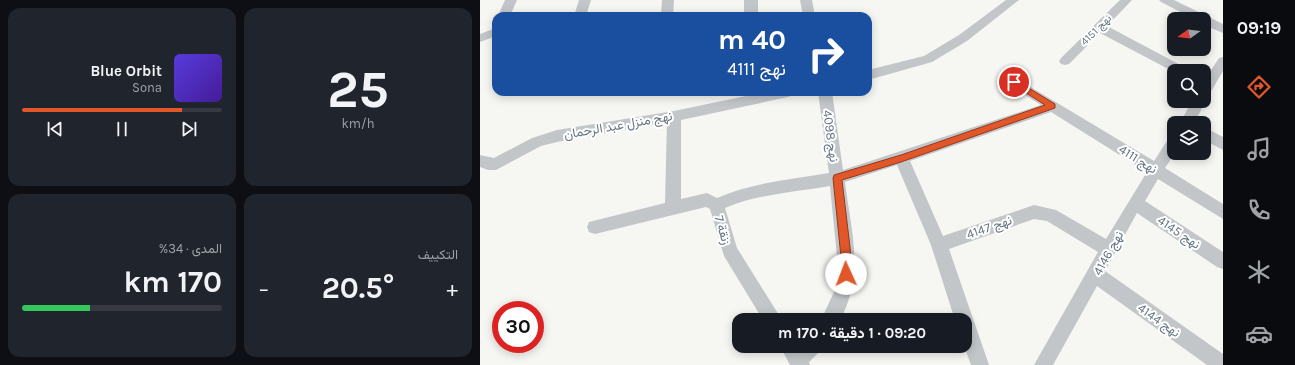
<!DOCTYPE html>
<html lang="ar">
<head>
<meta charset="utf-8">
<style>
	:root { --surface:#171b24; --page:#20242c; --text:#f1f3f6; --muted:#9ea1a6; --line:#363941; --accent:#e15729 }
	body { margin:0; font-family:Karla,Vazirmatn,sans-serif; background:var(--page); color:var(--text); direction:rtl; height:100vh; display:flex; flex-direction:column; font-size:15px; white-space:nowrap }
	* { box-sizing:border-box; margin:0 }
	p { font-size:13px; color:var(--muted) }
	.icon { flex:none; width:22px; height:22px; fill:none; stroke:currentColor; stroke-width:2; stroke-linecap:round; stroke-linejoin:round }
	.map { position:relative; flex:1; overflow:hidden; direction:ltr }
	.details { display:flex; flex-direction:column; gap:8px; padding:8px; background:#0d0f14; width:480px }
	.details>* { flex:none }
	.guide { position:absolute; left:12px; top:12px; width:380px; height:84px; border-radius:12px; box-shadow:0 2px 10px #0003; direction:rtl; background:#1a4fa0; color:#fff; overflow:hidden }
	.needle { width:26px; rotate:256deg }
	.controls { position:absolute; left:687px; top:12px; display:grid; gap:8px }
	.controls a { display:grid; place-items:center; width:44px; height:44px; border-radius:8px; background:var(--surface); box-shadow:0 2px 10px #0003; font-size:20px }
	.speed { position:absolute; left:12px; top:301px; display:flex; gap:8px; font-size:20px; font-weight:700; text-align:center }
	.speed>* { display:grid; place-content:center; width:52px; height:52px; border-radius:50%; background:var(--surface); box-shadow:0 2px 10px #0003; line-height:1 }
	.speed .limit { border:6px solid #d22; background:#fff; color:#111 }
	.pin { position:absolute; display:grid; place-items:center; width:34px; height:34px; color:#fff; margin:-17px; border:2px solid #fff; border-radius:50%; box-shadow:0 1px 4px #0007 }
	.me { position:absolute; width:44px; margin:-22px; rotate:358deg; stroke-linejoin:round; filter:drop-shadow(0 0 3px #0008) }
	.turn { display:flex; align-items:center; gap:14px; height:84px; padding:0 20px; font-size:18px }
	.turn .icon { width:52px; height:52px; stroke-width:2.5 }
	.turn b { display:block; font-size:28px; line-height:34px }
	.big { font-size:30px; font-weight:700; line-height:1.1 }
	.details .tile { flex:1; display:flex; flex-direction:column; justify-content:center; gap:6px; min-width:0; padding:0 14px; border-radius:12px; background:var(--page) }
	.details .dial { align-items:center; gap:0 }
	.dial b { font-size:52px; line-height:1 }
	.song { display:flex; align-items:center; gap:12px }
	.cover { width:48px; height:48px; border-radius:6px; background:linear-gradient(135deg,hsl(250 70% 55%),hsl(260 70% 35%)) }
	.played { height:4px; border-radius:2px; background:linear-gradient(90deg,var(--accent) 80%,var(--line) 80%) }
	.keys { display:flex; justify-content:space-around; direction:ltr }
	.heat { display:flex; justify-content:space-between; align-items:center; font-size:22px; direction:ltr }
	.charge { height:6px; border-radius:3px; background:linear-gradient(90deg,#34c759 34%,var(--line) 0) }
	.details .tiles { flex:1; display:grid; gap:8px; grid-template-columns:repeat(2,1fr) }
	.trip { position:absolute; left:252px; top:313px; width:240px; height:40px; border-radius:12px; background:var(--surface); box-shadow:0 2px 10px #0003; font-weight:700; line-height:40px; text-align:center; direction:rtl }
	main { display:flex; flex:1; min-height:0 }
	.tab-bar { display:flex; flex-direction:column; width:72px; justify-content:space-around; align-items:center; background:#090b0e; color:var(--muted) }
	.tab-bar .icon { width:28px; height:28px }
	.tab-bar .selected { color:var(--accent) }
	.tab-bar b { font-size:18px; color:var(--text) }
	.map>svg:first-child { display:block }
</style>
</head>
<body>
<main>
<nav class="tab-bar">
<b>09:19</b>
<svg class="icon selected" aria-label="directions" viewBox="0 0 24 24"><path d="M12 3l9 9-9 9-9-9zM9 14v-3h6M13 9l2 2-2 2"/></svg>
<svg class="icon" aria-label="music" viewBox="0 0 24 24"><path d="M9 18V5l10-2v13"/><circle cx="6" cy="18" r="3"/><circle cx="16" cy="16" r="3"/></svg>
<svg class="icon" aria-label="phone" viewBox="0 0 24 24"><path d="M5 4h4l2 5-3 2q2 4 5 5l2-3 5 2v4C11 20 4 13 5 4z"/></svg>
<svg class="icon" aria-label="climate" viewBox="0 0 24 24"><path d="M12 3v18M4 7l16 10M4 17L20 7"/></svg>
<svg class="icon" aria-label="car" viewBox="0 0 24 24"><path d="M5 17H2v-5l4-1 3-4h7l3 4 3 1v5h-3M9 17h6M6 11h13"/><circle cx="7" cy="17" r="2"/><circle cx="17" cy="17" r="2"/></svg>
</nav>
<div class="map">
<svg width="743" height="365" viewBox="0 0 743 365">
	<rect width="100%" height="100%" fill="#f6f6f3"/>
	<g fill="none" stroke-linecap="round" stroke-linejoin="round">
		<g fill="#c2c6c9" fill-rule="evenodd">
			<path d="M25,0H37L30,16H18Z"/>
			<path d="M99,0H111L106,16H94Z"/>
			<path d="M182,0H194L193,16H181Z"/>
			<path d="M320,0H332L335,16H323Z"/>
			<path d="M526,0H539L487,41L452,62L388,80V70L444,56L479,35Z"/>
			<path d="M640,0H652L627,26L706,68L708,71H694V72L620,33L589,64L585,65L581,64L579,61L581,58Z"/>
			<path d="M679,0H694L743,24V33L724,25V19H714L681,2Z"/>
			<path d="M16,28V36L0,42V34Z"/>
			<path d="M743,57V71L729,95L724,97V81L739,58Z"/>
			<path d="M534,77L674,161L689,138L694,136L695,153L685,168L743,204V219L678,179L665,201L743,252V269L737,267L657,213L625,271L743,354V365H727L617,286L573,365H554L618,252L567,221L554,219L469,249L509,365H491L484,346L485,320H475L451,245L417,165L365,182C371,231 385,274 360,320H341L354,292L358,267L350,186C315,192 278,194 245,208L257,248L302,320H283L244,256L230,209L226,207L115,234L109,232L107,227L109,222L185,203L187,122L77,142L61,146L16,170H8L0,167V155L14,158L52,138L77,130L194,111L285,92H315L313,95L308,97L201,120V199L227,193L237,198C273,182 310,180 349,173L338,92H352L363,170L561,105L529,85L528,82L529,79ZM571,112L667,172L626,239L576,210L554,205L463,236L430,161Z"/>
			<path d="M724,98L726,101L714,123H700L712,101H724Z"/>
			<path d="M724,127L743,137V150L724,140Z"/>
			<path d="M300,346H340L338,353L329,362L330,365H310Z"/>
		</g>
		<g fill="#c2c6c9" fill-rule="evenodd">
			<rect x="264" y="0" width="14" height="16"/>
			<path d="M268,92H284V98L282,102L276,104L270,102L268,98Z"/>
		</g>
	</g>
	<path fill="#e15729" stroke="#92391b" d="M534,79L575,104V108L421,162L362,180L370,247L372,274L370,277L366,279L363,277L353,178L354,175L421,155L565,105L532,84L530,82Z"/>
	<g text-anchor="middle" dominant-baseline="central" stroke-width="4" stroke-linejoin="round" paint-order="stroke">
		<g font-size="11" fill="#667684" stroke="#fff">
			<text transform="translate(616 30) rotate(-45)">نهج 4151</text>
		</g>
		<g font-size="13" fill="#667684" stroke="#fff">
			<text transform="translate(138 125) rotate(-10)">نهج منزل عبد الرحمان</text>
			<text transform="translate(351 136) rotate(82)">نهج 4098</text>
			<text transform="translate(658 159) rotate(32)">نهج 4111</text>
			<text transform="translate(509 227) rotate(-19)">نهج 4147</text>
			<text transform="translate(243 230) rotate(74)">زنقة 7</text>
			<text transform="translate(699 232) rotate(34)">نهج 4145</text>
			<text transform="translate(628 253) rotate(-61)">نهج 4146</text>
			<text transform="translate(679 320) rotate(35)">نهج 4144</text>
		</g>
	</g>
</svg>
<div class="controls">
<a><svg class="needle" viewBox="-14 -14 28 28"><path d="M0-13l5 13h-10z" fill="#e53935"/><path d="M0 13l5-13h-10z" fill="#9ea1a6"/></svg></a>
<a><svg class="icon" aria-label="search" viewBox="0 0 24 24"><circle cx="10" cy="10" r="6"/><path d="M15 15l6 6"/></svg></a>
<a><svg class="icon" aria-label="layers" viewBox="0 0 24 24"><path d="M12 4l9 5-9 5-9-5zM3 14l9 5 9-5"/></svg></a>
</div>
<div class="speed"><div class="limit">30</div></div>
<div class="pin" style="left:534px;top:82px;background:#d93025"><svg class="icon" aria-label="arrive" viewBox="0 0 24 24"><path d="M6 21V4h12l-3 4 3 4H6"/></svg></div>
<svg class="me" style="left:366px;top:274px" viewBox="-20 -20 40 40"><circle r="19" fill="#fff"/><path d="M0-13L10 11 0 6-10 11z" fill="#e15729"/></svg>
<div class="trip">09:20 · 1 دقيقة · 170 m</div>
<div class="guide">
<div class="turn"><svg class="icon" aria-label="right" viewBox="0 0 24 24"><path d="M7 20v-9h11M14 6l5 5-5 5"/></svg><div><b>40 m</b>نهج 4111</div></div>
</div>
</div>
<section class="details">
<div class="tiles">
<div class="tile dial"><b>25</b><p>km/h</p></div>
<div class="tile">
<div class="song"><i class="cover"></i><div><b>Blue Orbit</b><p>Sona</p></div></div>
<div class="played"></div>
<div class="keys"><svg class="icon" aria-label="previous" viewBox="0 0 24 24"><path d="M18 5L8 12l10 7zM5 5v14"/></svg><svg class="icon" aria-label="pause" viewBox="0 0 24 24"><path d="M8 5v14M16 5v14"/></svg><svg class="icon" aria-label="next" viewBox="0 0 24 24"><path d="M6 5l10 7-10 7zM19 5v14"/></svg></div>
</div>
<div class="tile"><p>التكييف</p>
<div class="heat"><a>−</a><b class="big">20.5°</b><a>+</a></div>
</div>
<div class="tile"><p>المدى · 34%</p><b class="big">170 km</b><div class="charge"></div></div>
</div>
</section>
</main>
</body>
</html>
